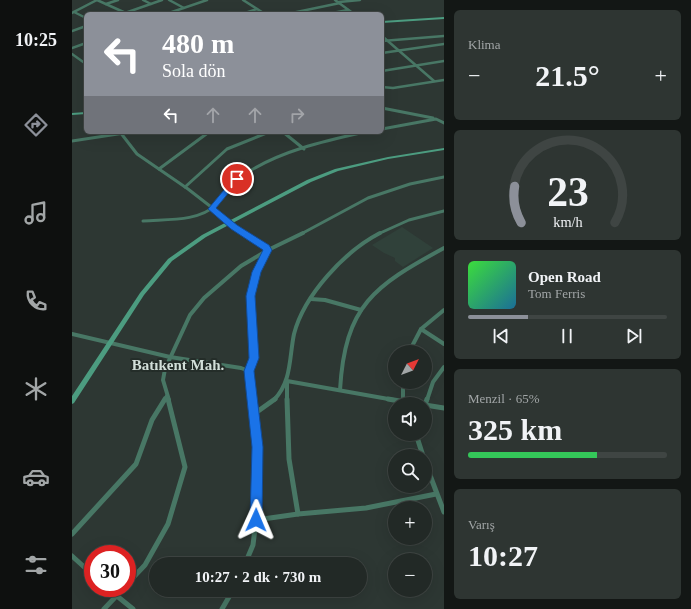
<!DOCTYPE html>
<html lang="tr">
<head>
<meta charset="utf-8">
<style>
	:root { --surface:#222926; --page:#2e3532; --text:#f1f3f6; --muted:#a2a6a7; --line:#3f4543; --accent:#8c9099 }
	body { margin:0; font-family:Georgia,serif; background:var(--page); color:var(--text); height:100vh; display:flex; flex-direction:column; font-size:15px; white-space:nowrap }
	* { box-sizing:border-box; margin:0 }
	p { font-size:13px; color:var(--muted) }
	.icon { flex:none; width:22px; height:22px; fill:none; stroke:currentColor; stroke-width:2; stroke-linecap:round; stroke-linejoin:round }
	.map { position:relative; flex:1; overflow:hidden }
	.side { display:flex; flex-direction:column; gap:10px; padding:10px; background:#131715; width:247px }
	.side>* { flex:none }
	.top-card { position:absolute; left:12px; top:12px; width:300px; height:122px; border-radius:6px; box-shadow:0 4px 16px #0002,0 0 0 1px var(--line); background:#8c9099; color:#fff; overflow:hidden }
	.needle { width:26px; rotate:48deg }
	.buttons { position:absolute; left:316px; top:345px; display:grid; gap:8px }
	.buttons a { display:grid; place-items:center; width:44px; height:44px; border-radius:50%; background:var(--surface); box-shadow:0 4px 16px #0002,0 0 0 1px var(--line); font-size:20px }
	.speed { position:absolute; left:12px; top:545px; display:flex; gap:8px; font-size:20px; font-weight:700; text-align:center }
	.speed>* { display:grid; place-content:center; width:52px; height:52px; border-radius:50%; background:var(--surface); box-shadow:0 4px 16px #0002,0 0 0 1px var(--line); line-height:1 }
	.speed .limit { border:6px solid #d22; background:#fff; color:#111 }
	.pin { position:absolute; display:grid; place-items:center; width:34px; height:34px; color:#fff; margin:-17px; border:2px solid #fff; border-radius:50%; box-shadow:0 1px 4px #0007 }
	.me { position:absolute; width:44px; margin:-22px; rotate:1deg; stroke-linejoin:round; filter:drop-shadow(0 0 3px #0008) }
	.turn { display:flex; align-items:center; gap:14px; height:84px; padding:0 12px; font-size:18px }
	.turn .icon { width:52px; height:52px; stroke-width:2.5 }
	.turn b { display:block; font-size:28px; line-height:34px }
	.lanes { display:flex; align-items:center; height:38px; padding:0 12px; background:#0003; justify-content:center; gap:20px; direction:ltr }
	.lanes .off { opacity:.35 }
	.big { font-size:30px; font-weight:700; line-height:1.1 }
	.side .widget { flex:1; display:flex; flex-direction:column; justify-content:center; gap:6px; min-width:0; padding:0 14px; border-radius:6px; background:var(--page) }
	.side .dial { align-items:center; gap:0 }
	.dial svg { height:104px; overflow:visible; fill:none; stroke:var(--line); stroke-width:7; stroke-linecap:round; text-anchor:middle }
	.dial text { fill:var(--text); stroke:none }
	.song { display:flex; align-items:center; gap:12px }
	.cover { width:48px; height:48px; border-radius:6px; background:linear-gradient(135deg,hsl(120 70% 55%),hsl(200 70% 35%)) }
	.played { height:4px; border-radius:2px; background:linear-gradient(90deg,var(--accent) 30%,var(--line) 30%) }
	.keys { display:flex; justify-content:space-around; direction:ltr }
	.heat { display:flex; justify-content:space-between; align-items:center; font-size:22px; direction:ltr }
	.charge { height:6px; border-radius:3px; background:linear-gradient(90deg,#34c759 65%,var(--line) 0) }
	.trip { position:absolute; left:77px; top:557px; width:218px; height:40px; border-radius:20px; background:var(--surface); box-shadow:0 4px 16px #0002,0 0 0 1px var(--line); font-weight:700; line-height:40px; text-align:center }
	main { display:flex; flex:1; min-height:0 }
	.menu { display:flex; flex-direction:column; width:72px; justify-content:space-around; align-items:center; background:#0e100f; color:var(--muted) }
	.menu .icon { width:28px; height:28px }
	.menu .current { color:var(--accent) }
	.menu b { font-size:18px; color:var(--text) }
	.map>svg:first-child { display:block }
</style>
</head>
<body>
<main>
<nav class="menu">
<b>10:25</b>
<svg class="icon current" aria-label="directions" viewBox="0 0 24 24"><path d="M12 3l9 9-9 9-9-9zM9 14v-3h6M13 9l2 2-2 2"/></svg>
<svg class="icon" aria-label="music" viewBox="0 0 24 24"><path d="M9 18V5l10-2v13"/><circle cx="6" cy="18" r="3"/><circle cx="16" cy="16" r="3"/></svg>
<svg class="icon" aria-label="phone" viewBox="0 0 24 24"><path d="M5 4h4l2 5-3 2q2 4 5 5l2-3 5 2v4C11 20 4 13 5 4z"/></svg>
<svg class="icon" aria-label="climate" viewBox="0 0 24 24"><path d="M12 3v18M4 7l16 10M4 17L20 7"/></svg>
<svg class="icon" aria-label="car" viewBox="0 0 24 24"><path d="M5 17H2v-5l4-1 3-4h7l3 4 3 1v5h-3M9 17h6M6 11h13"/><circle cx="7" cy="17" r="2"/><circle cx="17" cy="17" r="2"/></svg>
<svg class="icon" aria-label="filters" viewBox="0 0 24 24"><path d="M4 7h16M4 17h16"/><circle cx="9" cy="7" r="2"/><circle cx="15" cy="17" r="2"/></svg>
</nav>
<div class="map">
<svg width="372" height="609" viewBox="0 0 372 609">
	<rect width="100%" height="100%" fill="#2d3733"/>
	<path fill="#30413a" d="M330,227L361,248L331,267L323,261V258L312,253L300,245Z"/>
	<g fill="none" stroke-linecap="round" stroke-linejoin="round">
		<g stroke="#487765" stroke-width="2.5">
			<path d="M25,0L56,14"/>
			<path d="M71,0L79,4"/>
			<path d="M97,0L112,8"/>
			<path d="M171,0L193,14"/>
			<path d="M263,0L282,14"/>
			<path d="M267,2L288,0"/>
			<path d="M34,4L46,0"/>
			<path d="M2,12L14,18"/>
			<path d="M0,13L25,0"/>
			<path d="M53,13L90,0"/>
			<path d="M94,14L135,0"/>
			<path d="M170,14L185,9"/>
			<path d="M215,14L268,3"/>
			<path d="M255,14L276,10"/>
			<path d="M0,31L14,26"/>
			<path d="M310,36L362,81"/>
			<path d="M310,41L372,36"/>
			<path d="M0,48L14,43"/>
			<path d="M310,53L372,44"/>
			<path d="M0,54L14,64"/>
			<path d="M310,71L372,61"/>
			<path d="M310,87L321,88L372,80"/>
		</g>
		<g stroke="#487765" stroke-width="3">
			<path d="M310,108L361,118"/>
			<path d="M310,129L364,119L372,123"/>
			<path d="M48,132L65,154L116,189L174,234"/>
			<path d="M211,132L232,149"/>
			<path d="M0,141L59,132"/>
			<path d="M87,169L137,132"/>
			<path d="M113,187L155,149L197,132"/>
			<path d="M71,221C94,219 126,222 144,205C154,195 160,181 173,174C208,151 252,141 293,132"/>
			<path d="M229,234L296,198L338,184L372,177"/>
			<path d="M306,234L337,220L372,211"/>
		</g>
		<g stroke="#487765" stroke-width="4">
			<path d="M172,233L195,248L194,257L183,276L179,296L182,358L177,371L180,400"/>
			<path d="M239,299L253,300L289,310"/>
			<path d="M349,329L372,344"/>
			<path d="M0,334L98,357L169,368L177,371"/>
			<path d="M337,352L349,329L372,310"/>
			<path d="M331,382V400"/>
			<path d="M268,390C273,305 302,286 372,248"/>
			<path d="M93,400L95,396"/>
			<path d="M97,400L91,380L93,369L118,315L132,298L169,266L196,250L231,233"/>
			<path d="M202,400C220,381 217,358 222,334C232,295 273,251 308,233"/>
			<path d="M215,400V381L322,400"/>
			<path d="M355,400L361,382L372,367"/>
		</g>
		<g stroke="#487765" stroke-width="5">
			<path d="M316,399L345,404"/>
			<path d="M331,399V401"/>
			<path d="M355,399L353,405L372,408"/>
			<path d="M182,414L203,399"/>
			<path d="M344,434L351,456"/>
			<path d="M353,462L372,512"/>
			<path d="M226,514L294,508L364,494"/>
			<path d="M184,520L226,514L217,459L215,399"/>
			<path d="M0,534L64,464L80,420L93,399"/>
			<path d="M0,556L21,575"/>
			<path d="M173,564L181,545L184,520L186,447L180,399"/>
			<path d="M55,584L73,565L96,524L113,467L96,399"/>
			<path d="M35,588L61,609"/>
			<path d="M32,609L52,588"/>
			<path d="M150,609L161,590"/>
		</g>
		<g fill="#4c9c80" fill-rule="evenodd">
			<path d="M372,17V19L310,23V21Z"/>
			<path d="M14,112V114L0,115V113Z"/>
			<path d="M372,148V150L316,159L266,171L239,182L134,237L100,261L72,295L2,403L0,404V396L68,293L96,259L130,235L235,180L263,169L316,157Z"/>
		</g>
	</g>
	<path fill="#1a73e8" stroke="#114b97" d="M162,178L168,179L144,208L165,225L197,245L200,250L189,272L183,296L187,358L182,371L191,447L190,520L189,524L184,526L180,524L178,520L180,447L172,371L177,358L174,296L180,272L191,250L159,229L136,209Z"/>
	<g text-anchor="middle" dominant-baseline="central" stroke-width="4" stroke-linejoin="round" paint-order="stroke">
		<g font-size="15" font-weight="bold" fill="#d2dfd9" stroke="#242d29">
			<text x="106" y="365">Batıkent Mah.</text>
		</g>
	</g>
</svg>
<div class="buttons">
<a><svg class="needle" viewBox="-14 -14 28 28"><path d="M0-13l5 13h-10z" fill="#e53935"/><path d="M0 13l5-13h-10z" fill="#a2a6a7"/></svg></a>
<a><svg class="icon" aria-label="sound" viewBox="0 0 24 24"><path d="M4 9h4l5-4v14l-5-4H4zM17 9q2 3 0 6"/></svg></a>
<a><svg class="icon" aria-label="search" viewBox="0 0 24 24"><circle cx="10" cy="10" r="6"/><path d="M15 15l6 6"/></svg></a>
<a>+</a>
<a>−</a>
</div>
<div class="speed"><div class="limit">30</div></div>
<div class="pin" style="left:165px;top:179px;background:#d93025"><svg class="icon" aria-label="arrive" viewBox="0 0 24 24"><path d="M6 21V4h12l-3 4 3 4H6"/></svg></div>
<svg class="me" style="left:184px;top:520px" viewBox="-20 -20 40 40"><path d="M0-17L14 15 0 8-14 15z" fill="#1a73e8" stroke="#fff" stroke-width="4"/></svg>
<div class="trip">10:27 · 2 dk · 730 m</div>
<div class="top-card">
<div class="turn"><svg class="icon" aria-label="left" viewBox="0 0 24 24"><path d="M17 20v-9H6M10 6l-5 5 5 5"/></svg><div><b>480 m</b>Sola dön</div></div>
<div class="lanes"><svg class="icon" aria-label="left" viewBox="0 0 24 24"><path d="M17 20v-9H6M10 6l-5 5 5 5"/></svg><svg class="icon off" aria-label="ahead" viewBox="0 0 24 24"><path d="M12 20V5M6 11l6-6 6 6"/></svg><svg class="icon off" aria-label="ahead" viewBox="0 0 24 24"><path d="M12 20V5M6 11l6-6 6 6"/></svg><svg class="icon off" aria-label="right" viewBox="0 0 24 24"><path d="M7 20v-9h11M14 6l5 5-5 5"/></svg></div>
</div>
</div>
<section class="side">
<div class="widget"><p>Klima</p>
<div class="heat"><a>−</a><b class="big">21.5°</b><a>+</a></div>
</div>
<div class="widget dial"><svg viewBox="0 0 100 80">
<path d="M14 69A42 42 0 1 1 86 69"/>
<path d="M14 69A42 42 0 0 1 9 41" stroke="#8c9099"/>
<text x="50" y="56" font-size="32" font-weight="700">23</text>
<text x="50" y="72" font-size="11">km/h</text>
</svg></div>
<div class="widget">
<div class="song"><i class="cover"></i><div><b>Open Road</b><p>Tom Ferris</p></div></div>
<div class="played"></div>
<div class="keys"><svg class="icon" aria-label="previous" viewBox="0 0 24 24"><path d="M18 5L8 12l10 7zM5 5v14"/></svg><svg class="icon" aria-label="pause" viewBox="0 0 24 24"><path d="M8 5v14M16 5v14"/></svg><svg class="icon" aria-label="next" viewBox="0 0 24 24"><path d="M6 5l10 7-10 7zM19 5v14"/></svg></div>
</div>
<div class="widget"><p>Menzil · 65%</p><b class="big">325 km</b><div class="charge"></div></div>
<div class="widget"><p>Varış</p><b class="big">10:27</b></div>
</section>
</main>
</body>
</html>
